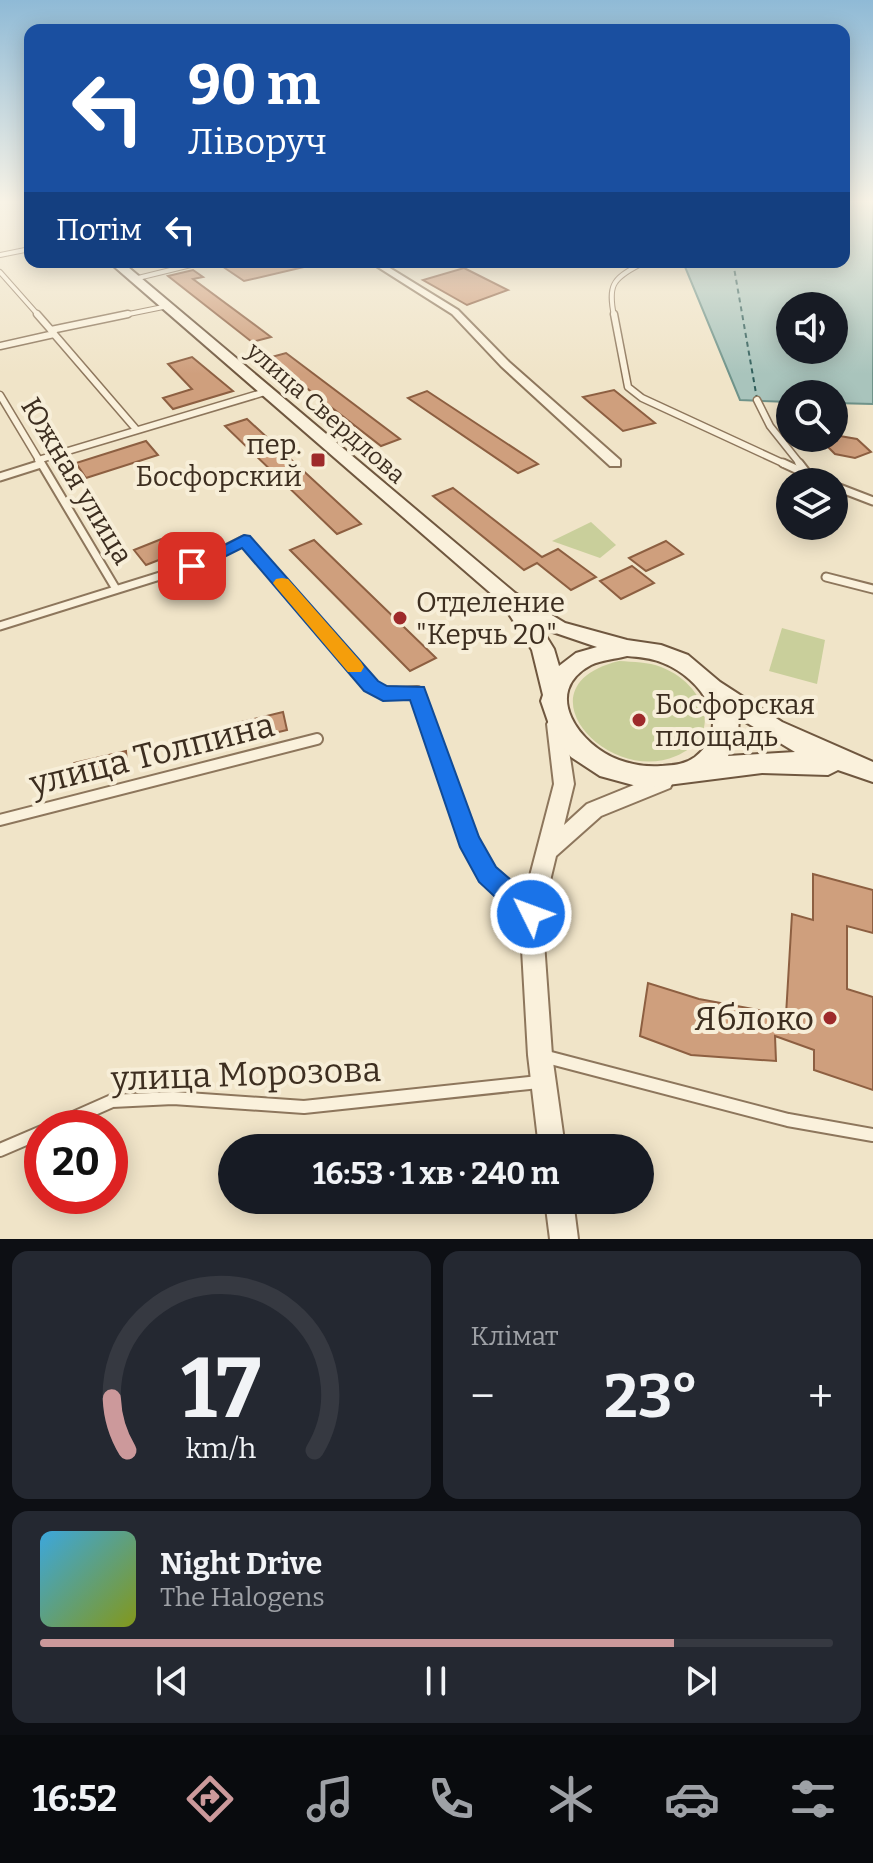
<!DOCTYPE html>
<html lang="uk">
<head>
<meta charset="utf-8">
<style>
	:root { --surface:#171b24; --page:#242831; --text:#f1f3f6; --muted:#9ea1a6; --line:#363941; --accent:#cc999b }
	body { margin:0; font-family:Bitter,serif; background:var(--page); color:var(--text); height:100vh; display:flex; flex-direction:column; font-size:30px; white-space:nowrap }
	* { box-sizing:border-box; margin:0 }
	p { font-size:26px; color:var(--muted) }
	.icon { flex:none; width:44px; height:44px; fill:none; stroke:currentColor; stroke-width:2; stroke-linecap:round; stroke-linejoin:round }
	.map { position:relative; height:1239px; overflow:hidden }
	.side { display:flex; flex-direction:column; gap:12px; padding:12px; background:#0d0f14; flex:1 }
	.side>* { flex:none }
	.banner { position:absolute; left:24px; top:24px; width:826px; height:244px; border-radius:16px; box-shadow:0 4px 20px #0003; background:#1a4fa0; color:#fff; overflow:hidden }
	.tools { position:absolute; left:776px; top:292px; display:grid; gap:16px }
	.tools a { display:grid; place-items:center; width:72px; height:72px; border-radius:50%; background:var(--surface); box-shadow:0 4px 20px #0003; font-size:40px }
	.speed { position:absolute; left:24px; top:1110px; display:flex; gap:16px; font-size:40px; font-weight:700; text-align:center }
	.speed>* { display:grid; place-content:center; width:104px; height:104px; border-radius:50%; background:var(--surface); box-shadow:0 4px 20px #0003; line-height:1 }
	.speed .limit { border:12px solid #d22; background:#fff; color:#111 }
	.pin { position:absolute; display:grid; place-items:center; width:68px; height:68px; color:#fff; margin:-34px; border-radius:16px; box-shadow:0 4px 12px #0006 }
	.me { position:absolute; width:88px; margin:-44px; rotate:312deg; stroke-linejoin:round; filter:drop-shadow(0 0 6px #0008) }
	.turn { display:flex; align-items:center; gap:28px; height:168px; padding:0 32px; font-size:36px }
	.turn .icon { width:104px; height:104px; stroke-width:2.5 }
	.turn b { display:block; font-size:56px; line-height:68px }
	.then { display:flex; align-items:center; height:76px; padding:0 32px; background:#0003; gap:16px; font-size:30px }
	.big { font-size:60px; font-weight:700; line-height:1.1 }
	.side .card { flex:1; display:flex; flex-direction:column; justify-content:center; gap:12px; min-width:0; padding:0 28px; border-radius:16px; background:var(--page) }
	.side .dial { align-items:center; gap:0 }
	.dial svg { height:208px; overflow:visible; fill:none; stroke:var(--line); stroke-width:7; stroke-linecap:round; text-anchor:middle }
	.dial text { fill:var(--text); stroke:none }
	.song { display:flex; align-items:center; gap:24px }
	.cover { width:96px; height:96px; border-radius:12px; background:linear-gradient(135deg,hsl(200 70% 55%),hsl(70 70% 35%)) }
	.played { height:8px; border-radius:4px; background:linear-gradient(90deg,var(--accent) 80%,var(--line) 80%) }
	.keys { display:flex; justify-content:space-around; direction:ltr }
	.heat { display:flex; justify-content:space-between; align-items:center; font-size:44px; direction:ltr }
	.side .tiles { flex:1; display:grid; gap:12px; grid-template-columns:1fr 1fr }
	.card:last-child { grid-column:span 2 }
	.trip { position:absolute; left:218px; top:1134px; width:436px; height:80px; border-radius:40px; background:var(--surface); box-shadow:0 4px 20px #0003; font-weight:700; line-height:80px; text-align:center }
	.tabs { display:flex; height:128px; justify-content:space-around; align-items:center; background:#090b0e; color:var(--muted) }
	.tabs .icon { width:56px; height:56px }
	.tabs .on { color:var(--accent) }
	.tabs b { font-size:36px; color:var(--text) }
	.map>svg:first-child { display:block }
</style>
</head>
<body>
<div class="map">
<svg width="873" height="1239" viewBox="0 0 873 1239">
	<rect width="100%" height="100%" fill="#f0e4c8"/>
	<g fill="#c9cf9b">
		<path d="M591,522L616,545L600,558L552,541Z"/>
		<path d="M782,628L825,640L817,684L769,671Z"/>
		<path d="M619,661C634,662 648,662 661,667C703,683 727,734 676,756C608,786 516,686 619,661Z"/>
	</g>
	<path fill="#a9c4bc" stroke="#6f938a" stroke-width="2" fill-rule="evenodd" d="M844,201H873V404L834,403V394H790V402L740,400L683,262H844ZM790,306H834V350H790Z"/>
	<g fill="none" stroke-linecap="round" stroke-linejoin="round">
		<path stroke="#2f5d5a" stroke-width="2" stroke-dasharray="5 4" stroke-linecap="butt" d="M733,262L757,399"/>
	</g>
	<g fill="#cf9f7d" stroke="#8d5f41" stroke-width="2">
		<path d="M216,262H303L304,267L244,281Z"/>
		<path d="M464,268L508,290L467,305L423,280Z"/>
		<path d="M193,270L203,277L193,279L271,337L252,342L168,276Z"/>
		<path d="M286,353L400,439L381,446L268,358Z"/>
		<path d="M192,357L233,391L173,409L163,398L192,389L168,364Z"/>
		<path d="M614,390L655,423L623,431L583,397Z"/>
		<path d="M427,391L538,464L518,473L408,398Z"/>
		<path d="M247,419L361,524L337,534L225,426Z"/>
		<path d="M834,435L857,439L871,452L855,458L835,454L822,441L834,438Z"/>
		<path d="M146,441L158,455L86,478L76,463Z"/>
		<path d="M453,488L542,557L558,549L596,577L571,590L537,563L524,570L433,496Z"/>
		<path d="M174,534L187,549L146,565L134,550Z"/>
		<path d="M314,540L436,658L410,671L290,550Z"/>
		<path d="M666,541L683,554L646,571L629,558Z"/>
		<path d="M632,566L654,583L621,599L600,581Z"/>
		<path d="M283,712L287,730L241,741L237,723Z"/>
		<path d="M126,751L128,773L74,786V763Z"/>
		<path d="M813,874L873,890V933L847,926V989L873,997V1090L814,1070V1050L775,1036L776,1061L691,1055L640,1036L648,983L699,999L786,1015L792,914L813,920Z"/>
	</g>
	<g fill="none" stroke-linecap="round" stroke-linejoin="round">
		<g stroke="#8d765c" stroke-width="6">
			<g id="lane-far4">
				<path d="M0,255L30,249"/>
				<path d="M0,272L39,316"/>
				<path d="M134,279L203,262"/>
				<path d="M119,316L168,306"/>
				<path d="M614,316C608,286 612,279 639,265L638,262"/>
			</g>
		</g>
		<g stroke="#8d765c" stroke-width="9">
			<g id="lane-far3">
				<path d="M37,314L51,330"/>
				<path d="M614,314L628,387L642,398L787,465"/>
				<path d="M54,334L135,428"/>
				<path d="M0,346L54,334L51,330L128,314"/>
				<path d="M0,395L42,465"/>
				<path d="M757,400L770,426L801,465"/>
				<path d="M38,460L265,392"/>
				<path d="M38,465L41,464"/>
			</g>
		</g>
		<g stroke="#8d765c" stroke-width="11">
			<g id="lane-far2">
				<path d="M41,463L116,589"/>
				<path d="M783,463L824,482"/>
				<path d="M799,463L806,472"/>
				<path d="M0,477L41,464"/>
				<path d="M834,486L873,501"/>
				<path d="M826,577L873,589"/>
				<path d="M0,626L192,566L244,540L348,659"/>
			</g>
		</g>
		<g stroke="#8d765c" stroke-width="14">
			<g id="lane-far1">
				<path d="M346,657C375,691 370,695 417,692L468,840L487,875L528,911"/>
				<path d="M0,820L317,739"/>
			</g>
		</g>
		<g stroke="#8d765c" stroke-width="16">
			<g id="lane">
				<path d="M526,909L530,913"/>
				<path d="M543,1056L788,1120L873,1135"/>
				<path d="M51,1128L112,1101L173,1098L304,1107L539,1082"/>
				<path d="M0,1150L42,1132"/>
			</g>
		</g>
		<g stroke="#8d765c" stroke-width="4">
			<g id="street">
				<path d="M370,262H380L458,310L509,362L620,460V466H610L501,366L452,314Z"/>
				<path d="M556,717L562,719L565,724L574,784L564,825L587,804L656,776L663,774L670,776L673,782L670,788L601,816L556,856L542,914L552,1055L565,1148H539L528,1055L520,914L554,784L547,724L550,719Z"/>
				<path d="M545,1200H573L578,1239H550Z"/>
			</g>
		</g>
		<g stroke="#6f573f" stroke-width="4">
			<path id="secondary" d="M109,262H122L515,593L565,623L627,640L661,645L688,655L720,682L782,722L873,762V782L838,770L828,775L762,773L644,788L600,776L571,757L552,733L541,701L543,695L532,650L507,611L509,609ZM541,628L597,647L576,653L559,666L554,649ZM627,656C639,657 652,658 663,663C701,678 735,725 695,757C684,765 674,765 661,766C646,767 633,765 619,760C580,746 540,692 591,665C601,660 616,659 627,656ZM739,718L795,752L728,756L738,733Z"/>
		</g>
		<use href="#lane-far4" stroke="#faf1dc" stroke-width="4"/>
		<use href="#lane-far3" stroke="#faf1dc" stroke-width="6"/>
		<use href="#lane-far2" stroke="#faf1dc" stroke-width="7"/>
		<use href="#lane-far1" stroke="#faf1dc" stroke-width="10"/>
		<use href="#lane" stroke="#faf1dc" stroke-width="12"/>
		<use href="#street" fill="#faf1dc" fill-rule="evenodd"/>
		<use href="#secondary" fill="#faf1dc" fill-rule="evenodd"/>
	</g>
	<linearGradient id="sky" x2="0" y2="1"><stop stop-color="#8fbad6"/><stop offset="0.54" stop-color="#f8f3e6"/><stop offset="1" stop-color="#f8f3e6" stop-opacity="0"/></linearGradient>
	<rect width="873" height="374" fill="url(#sky)"/>
	<path fill="#1a73e8" stroke="#114b97" stroke-width="2" d="M244,535L250,536L378,681L387,686L424,687L479,837L496,867L540,905L543,914L540,922L531,925L522,922L479,882L460,847L410,700L383,701L364,691L242,548L198,570H186L184,566Z"/>
	<path fill="#f59e0b" d="M282,578L288,579L361,662L364,667L361,672H348L276,587L273,583L276,579Z"/>
	<g fill="#9e2a2b" stroke="#f7eed8" stroke-width="3">
		<rect x="310" y="452" width="16" height="16" rx="4"/>
		<circle cx="400" cy="618" r="8"/>
		<circle cx="639" cy="720" r="8"/>
		<circle cx="830" cy="1018" r="8"/>
	</g>
	<g text-anchor="middle" dominant-baseline="central" stroke-width="8" stroke-linejoin="round" paint-order="stroke">
		<g font-size="24" fill="#3d2e20" stroke="#f7eed8">
			<text transform="translate(326 413) rotate(41)">улица Свердлова</text>
		</g>
		<g font-size="28" fill="#3d2e20" stroke="#f7eed8" text-anchor="start">
			<text x="302" y="444" text-anchor="end">пер.<tspan x="302" dy="32">Босфорский</tspan></text>
			<text x="416" y="602">Отделение<tspan x="416" dy="32">"Керчь 20"</tspan></text>
			<text x="655" y="704">Босфорская<tspan x="655" dy="32">площадь</tspan></text>
		</g>
		<g font-size="28" fill="#3d2e20" stroke="#f7eed8">
			<text transform="translate(77 481) rotate(59)">Южная улица</text>
		</g>
		<g font-size="34" fill="#3d2e20" stroke="#f7eed8">
			<text transform="translate(152 754) rotate(-14)">улица Толпина</text>
			<text transform="translate(246 1074) rotate(-2)">улица Морозова</text>
		</g>
		<g font-size="34" fill="#3d2e20" stroke="#f7eed8" text-anchor="end">
			<text x="814" y="1018">Яблоко</text>
		</g>
	</g>
</svg>
<div class="tools">
<a><svg class="icon" aria-label="sound" viewBox="0 0 24 24"><path d="M4 9h4l5-4v14l-5-4H4zM17 9q2 3 0 6"/></svg></a>
<a><svg class="icon" aria-label="search" viewBox="0 0 24 24"><circle cx="10" cy="10" r="6"/><path d="M15 15l6 6"/></svg></a>
<a><svg class="icon" aria-label="layers" viewBox="0 0 24 24"><path d="M12 4l9 5-9 5-9-5zM3 14l9 5 9-5"/></svg></a>
</div>
<div class="speed"><div class="limit">20</div></div>
<div class="pin" style="left:192px;top:566px;background:#d93025"><svg class="icon" aria-label="arrive" viewBox="0 0 24 24"><path d="M6 21V4h12l-3 4 3 4H6"/></svg></div>
<svg class="me" style="left:531px;top:914px" viewBox="-20 -20 40 40"><circle r="17" fill="#1a73e8" stroke="#fff" stroke-width="3"/><path d="M0-11L8 9 0 5-8 9z" fill="#fff"/></svg>
<div class="trip">16:53 · 1 хв · 240 m</div>
<div class="banner">
<div class="turn"><svg class="icon" aria-label="left" viewBox="0 0 24 24"><path d="M17 20v-9H6M10 6l-5 5 5 5"/></svg><div><b>90 m</b>Ліворуч</div></div>
<div class="then">Потім<svg class="icon" aria-label="left" viewBox="0 0 24 24"><path d="M17 20v-9H6M10 6l-5 5 5 5"/></svg></div>
</div>
</div>
<section class="side">
<div class="tiles">
<div class="card dial"><svg viewBox="0 0 100 80">
<path d="M14 69A42 42 0 1 1 86 69"/>
<path d="M14 69A42 42 0 0 1 8 49" stroke="#cc999b"/>
<text x="50" y="56" font-size="32" font-weight="700">17</text>
<text x="50" y="72" font-size="11">km/h</text>
</svg></div>
<div class="card"><p>Клімат</p>
<div class="heat"><a>−</a><b class="big">23°</b><a>+</a></div>
</div>
<div class="card">
<div class="song"><i class="cover"></i><div><b>Night Drive</b><p>The Halogens</p></div></div>
<div class="played"></div>
<div class="keys"><svg class="icon" aria-label="previous" viewBox="0 0 24 24"><path d="M18 5L8 12l10 7zM5 5v14"/></svg><svg class="icon" aria-label="pause" viewBox="0 0 24 24"><path d="M8 5v14M16 5v14"/></svg><svg class="icon" aria-label="next" viewBox="0 0 24 24"><path d="M6 5l10 7-10 7zM19 5v14"/></svg></div>
</div>
</div>
</section>
<nav class="tabs">
<b>16:52</b>
<svg class="icon on" aria-label="directions" viewBox="0 0 24 24"><path d="M12 3l9 9-9 9-9-9zM9 14v-3h6M13 9l2 2-2 2"/></svg>
<svg class="icon" aria-label="music" viewBox="0 0 24 24"><path d="M9 18V5l10-2v13"/><circle cx="6" cy="18" r="3"/><circle cx="16" cy="16" r="3"/></svg>
<svg class="icon" aria-label="phone" viewBox="0 0 24 24"><path d="M5 4h4l2 5-3 2q2 4 5 5l2-3 5 2v4C11 20 4 13 5 4z"/></svg>
<svg class="icon" aria-label="climate" viewBox="0 0 24 24"><path d="M12 3v18M4 7l16 10M4 17L20 7"/></svg>
<svg class="icon" aria-label="car" viewBox="0 0 24 24"><path d="M5 17H2v-5l4-1 3-4h7l3 4 3 1v5h-3M9 17h6M6 11h13"/><circle cx="7" cy="17" r="2"/><circle cx="17" cy="17" r="2"/></svg>
<svg class="icon" aria-label="filters" viewBox="0 0 24 24"><path d="M4 7h16M4 17h16"/><circle cx="9" cy="7" r="2"/><circle cx="15" cy="17" r="2"/></svg>
</nav>
</body>
</html>
